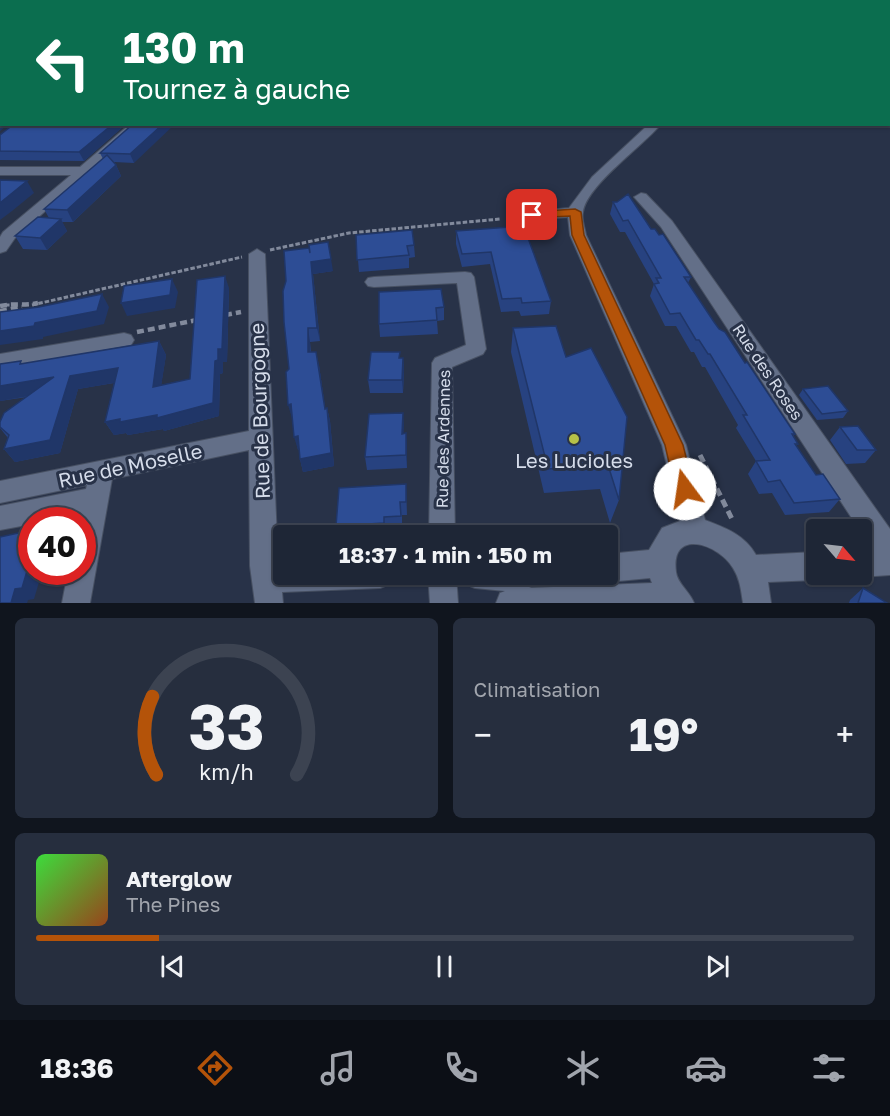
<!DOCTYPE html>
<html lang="fr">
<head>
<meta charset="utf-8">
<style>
	:root { --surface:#1e2636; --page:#262e3e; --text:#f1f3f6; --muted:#a1a5ad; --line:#3c4351; --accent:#b45309 }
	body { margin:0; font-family:"Golos Text",sans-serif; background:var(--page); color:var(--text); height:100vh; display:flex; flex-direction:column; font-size:22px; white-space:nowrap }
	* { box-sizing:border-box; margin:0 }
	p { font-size:20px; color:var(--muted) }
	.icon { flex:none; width:33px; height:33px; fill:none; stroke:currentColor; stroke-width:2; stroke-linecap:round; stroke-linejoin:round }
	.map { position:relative; height:603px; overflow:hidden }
	.panel { display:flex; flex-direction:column; gap:15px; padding:15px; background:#10151e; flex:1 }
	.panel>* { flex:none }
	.hud { position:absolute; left:0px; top:0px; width:891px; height:126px; box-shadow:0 2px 4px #0004,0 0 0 2px var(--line); background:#0b6e4f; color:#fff; overflow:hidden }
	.needle { width:39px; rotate:118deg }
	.fabs { position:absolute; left:806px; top:519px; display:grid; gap:12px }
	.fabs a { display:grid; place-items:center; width:66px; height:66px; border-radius:6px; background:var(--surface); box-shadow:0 2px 4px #0004,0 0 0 2px var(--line); font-size:30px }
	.speed { position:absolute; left:18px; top:507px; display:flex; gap:12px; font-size:30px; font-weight:700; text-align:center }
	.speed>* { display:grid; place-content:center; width:78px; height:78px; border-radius:50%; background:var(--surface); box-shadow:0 2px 4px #0004,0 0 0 2px var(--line); line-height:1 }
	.speed .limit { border:9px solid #d22; background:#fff; color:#111 }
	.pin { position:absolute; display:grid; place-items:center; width:51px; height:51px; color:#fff; margin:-26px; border-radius:12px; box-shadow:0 3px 9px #0006 }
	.me { position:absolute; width:66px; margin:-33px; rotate:346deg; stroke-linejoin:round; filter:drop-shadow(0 0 4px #0008) }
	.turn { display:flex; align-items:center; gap:21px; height:126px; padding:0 24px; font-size:27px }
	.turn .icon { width:78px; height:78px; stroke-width:2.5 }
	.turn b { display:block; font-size:42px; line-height:51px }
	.big { font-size:45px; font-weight:700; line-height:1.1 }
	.panel .tile { flex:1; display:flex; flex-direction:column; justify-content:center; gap:9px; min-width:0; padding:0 21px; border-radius:9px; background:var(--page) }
	.panel .dial { align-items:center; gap:0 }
	.dial svg { height:156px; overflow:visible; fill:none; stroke:var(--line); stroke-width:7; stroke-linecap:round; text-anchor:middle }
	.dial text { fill:var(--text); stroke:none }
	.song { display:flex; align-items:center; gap:18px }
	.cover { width:72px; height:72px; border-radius:9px; background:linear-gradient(135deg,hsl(120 70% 55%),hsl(20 70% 35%)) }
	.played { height:6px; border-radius:3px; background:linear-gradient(90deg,var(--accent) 15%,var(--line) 15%) }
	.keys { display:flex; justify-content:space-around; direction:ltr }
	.heat { display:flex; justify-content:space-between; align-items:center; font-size:33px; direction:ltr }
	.panel .tiles { flex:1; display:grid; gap:15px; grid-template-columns:1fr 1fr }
	.tile:last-child { grid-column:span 2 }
	.trip { position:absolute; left:273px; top:525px; width:345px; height:60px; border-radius:6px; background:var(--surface); box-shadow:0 2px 4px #0004,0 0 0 2px var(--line); font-weight:700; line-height:60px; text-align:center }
	.tab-bar { display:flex; height:96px; justify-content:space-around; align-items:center; background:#0c0f16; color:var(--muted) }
	.tab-bar .icon { width:42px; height:42px }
	.tab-bar .selected { color:var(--accent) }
	.tab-bar b { font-size:27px; color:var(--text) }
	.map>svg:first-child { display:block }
</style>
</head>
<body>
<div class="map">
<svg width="890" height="603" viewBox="0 0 890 603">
	<rect width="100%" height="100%" fill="#283248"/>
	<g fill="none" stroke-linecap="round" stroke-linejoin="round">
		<g stroke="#475062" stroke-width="2">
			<g id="minor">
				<rect x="622" y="0" width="8" height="2"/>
				<path d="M767,0H776L777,2H768Z"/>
				<path d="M130,124H143L15,238L6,251L0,253V237L3,232L71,175H0V167H80Z"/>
				<path d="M649,124H661C643,146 587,185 583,212C581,219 585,228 586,235L686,445L705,520C726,528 745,535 756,555L816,552V574H826L816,580L768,582L771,603H743C741,590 740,579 733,568C719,544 670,527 676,572C677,583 690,592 694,603H496L500,593L505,591L475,588L465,584L461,574H543L539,584L529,588L652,583L650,578L608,582L598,578L597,574H608V554L649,550L662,528L680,521L662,445L570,235L568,217L515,221L508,217L515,213L569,208L592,177Z"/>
				<path d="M641,193L646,194L672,221L890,529V575L861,577L856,574H861V549H872L661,227L634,197Z"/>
				<path d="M257,249L265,254L278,564H284V574H394L390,584L380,588L282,592L283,603H255L250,566L249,450L112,479L90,603H62L68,572H82V520H79L80,514L47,520H32V524L0,530V506L86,489L87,485L0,503V481L249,431V254Z"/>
				<path d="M465,272L471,273L474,277L486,349L483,354L452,367L455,536H429L432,363L435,358L466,345L457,283L374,287L368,286L365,282L368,278L374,277Z"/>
				<path d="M124,333L131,335L134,340L131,345L0,368V354Z"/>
				<path d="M428,574H456L458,603H430Z"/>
			</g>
		</g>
		<g stroke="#828a9c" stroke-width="3" stroke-dasharray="4.5 2" stroke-linecap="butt">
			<path d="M270,250L349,233L500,219"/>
			<path d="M5,305H15"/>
			<path d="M32,305L242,257"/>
		</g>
		<g stroke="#828a9c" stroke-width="4.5" stroke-dasharray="7 4" stroke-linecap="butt">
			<path d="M0,306C13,303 25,306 38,303"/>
			<path d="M0,311L22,307"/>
			<path d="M225,315L241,312"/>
			<path d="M137,332L197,320"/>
		</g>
		<path stroke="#828a9c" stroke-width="5" stroke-dasharray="8 4.5" stroke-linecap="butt" d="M700,455L733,521"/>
		<use href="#minor" fill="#636f88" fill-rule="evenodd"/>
	</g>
	<g fill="#274280">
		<path d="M555,0H608V2H556Z"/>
		<path d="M126,124L84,161L0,160V135Z"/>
		<path d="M133,124L134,163L114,162L116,165L121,176L73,222H62L67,231L47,250L23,249L15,236L49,218L44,209L103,159L100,153Z"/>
		<path d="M613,202L651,229L691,277L688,283L719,329L745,363L795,434L793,437L798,444L796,446L816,475L840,499L829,512L785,515L772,493L759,494L748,474L756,461L736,428L738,425L705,367H702L694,352H691L676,326H665L650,296L654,284L625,232H620L610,214Z"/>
		<path d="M456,231L516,239L551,301L549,314L521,316L519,311L501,312L490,264L462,267L456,244Z"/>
		<path d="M356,235L414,245L415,257L409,258V268L359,272Z"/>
		<path d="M309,248L333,271L313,274L320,341L310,342L311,352L319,365L325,408H327L330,421L334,466L303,472L300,459L299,450H298L292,418L289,369Z"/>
		<path d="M229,288L227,362H223V373L220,374L219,416L164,431L163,429L128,435L126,433L114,435L105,422L114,383L78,389L60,453L15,462L4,449L8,438L0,428V422L27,397L0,401V364H23L159,341L166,355L161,385L190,379Z"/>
		<path d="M379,292L444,307V320L437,321L438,334L380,337L379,324Z"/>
		<path d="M513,328L566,357L591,348L619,500L610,523L600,489L544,493L511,352Z"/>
		<path d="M400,358H403L404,371L403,393H370L368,380Z"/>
		<path d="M803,389L848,411L843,418L817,420L799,395Z"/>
		<path d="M403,413V434L407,446V468L367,470L365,457Z"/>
		<path d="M840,427L876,450L865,463L846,464L830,440Z"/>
		<path d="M406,484L407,515H402V529L386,530V536H338L336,526Z"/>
		<path d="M863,588L887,603H849L850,600Z"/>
	</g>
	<g fill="#203668">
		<path d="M2,119V124H9L0,131V120Z"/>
		<path d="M113,124H126L84,161L79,152Z"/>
		<path d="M163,124H175L134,163L130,154Z"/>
		<path d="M116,165L121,176L73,222L67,210Z"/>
		<path d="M27,181L34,193L12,211L0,220V203Z"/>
		<path d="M61,219L67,231L47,250L40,238Z"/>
		<path d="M331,259L333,271L313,274L320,341L317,328L311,262Z"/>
		<path d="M225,276L229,288L227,362H223V373L220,374L219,416L164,431L163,429L128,435L126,433L114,435L105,422L120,419L157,415L215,361L218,349Z"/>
		<path d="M172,279L178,292L175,308L127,316L121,303Z"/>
		<path d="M102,294L109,307L104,324L43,337V339L0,345V331L35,323Z"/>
		<path d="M308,328L310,342L311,365L308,352Z"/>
		<path d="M159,341L166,355L159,400L153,387Z"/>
		<path d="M316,352L319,365L327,422L325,409Z"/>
		<path d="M403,358L404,371L403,393L402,380Z"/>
		<path d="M118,368L125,381L78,389L60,453L15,462L4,449L70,376Z"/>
		<path d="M54,377L63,390L0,401V386Z"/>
		<path d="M291,404L294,417L292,418L288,405Z"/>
		<path d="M327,408L330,421L334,466L303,472L300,459Z"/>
		<path d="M403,413L404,426L403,447L402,434Z"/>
		<path d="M406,433L407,446V468L406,455Z"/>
		<path d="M298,436L302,450H298L294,437Z"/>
		<path d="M32,554V572H42L34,599L28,600L27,603H11L15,589Z"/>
	</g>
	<g fill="#2d4d95" stroke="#203668" stroke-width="1.5">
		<rect x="564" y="0" width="44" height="2"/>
		<path d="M850,0H879L887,1V2H849Z"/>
		<path d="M0,17H2V119L0,120Z"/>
		<path d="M14,124H113L79,152L0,151V135Z"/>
		<path d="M133,124H163L130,154L100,153Z"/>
		<path d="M107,155L116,165L67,210L44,209Z"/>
		<path d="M0,180L27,181L0,203Z"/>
		<path d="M628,194L651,229H655L659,235L663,234L691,277H684L714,322L719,329L725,332L745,363L747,362L795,434H792L798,444H795L816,475L823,474L840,499L794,503L780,480L768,482L756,461L770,460L743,415H747L710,354H708L699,340H696L680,313L670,314L654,284L659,283L656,278H661L628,220L623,221L613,202H617Z"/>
		<path d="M38,217L61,219L40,238L15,236Z"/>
		<path d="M511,227L516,239L528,238L551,301L522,303L521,298L502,299L491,252L462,254L456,231Z"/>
		<path d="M412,230L414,245L407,246L409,255L357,260L356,235Z"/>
		<path d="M328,242L331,259L311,262L317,328H308V352H316L325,409L327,408L331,453L300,459L298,436L294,437L291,404L288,405L286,372L289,369L284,322L283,291L286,281L284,251L309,248L310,253L309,245Z"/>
		<path d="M225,276L222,349H218V360L215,361L213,403L157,418V415L120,422V419L105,422L118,368L70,376L50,440L4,449L9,435L0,427V422L4,413L54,377L0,386V364L21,361L20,364L159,341L153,387L190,379L197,280Z"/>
		<path d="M172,279L170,295L121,303L124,286Z"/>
		<path d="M441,289L444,307L436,308L437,320L379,324V292Z"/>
		<path d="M102,294L97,311L35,323L34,326L0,331V312L39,307Z"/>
		<path d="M556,326L566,357L591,348L627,417L619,500L608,465L548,469L513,328Z"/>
		<path d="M371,352H400L399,358H403L402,380H368Z"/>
		<path d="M828,386L848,411L822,414L803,389Z"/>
		<path d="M403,413L402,434L406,433V455L365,457L369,414Z"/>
		<path d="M858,426L876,450H857L840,427Z"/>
		<path d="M406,484V502H400L401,516L384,517V523L336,526L339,488Z"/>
		<path d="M32,530V554L22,588L15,589L11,603H0V537Z"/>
		<path d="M863,588L887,603H858Z"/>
	</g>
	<path fill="#b45309" stroke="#753606" stroke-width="1.5" d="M575,209L581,212L584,235L683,445L694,489L691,495L685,497L678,495L675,489L665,445L572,235L570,216L532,218L526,215L532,212Z"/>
	<circle fill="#b6c148" stroke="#283248" stroke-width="2" cx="574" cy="439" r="6"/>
	<g text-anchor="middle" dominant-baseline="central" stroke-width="6" stroke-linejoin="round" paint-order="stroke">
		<g font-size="16" fill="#d5dcea" stroke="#283248">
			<text transform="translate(768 372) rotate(56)">Rue des Roses</text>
			<text transform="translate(443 439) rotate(-89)">Rue des Ardennes</text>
		</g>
		<g font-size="20" fill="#d5dcea" stroke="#283248">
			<text transform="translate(259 411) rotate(-92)">Rue de Bourgogne</text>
			<text transform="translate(130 465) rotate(-12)">Rue de Moselle</text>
		</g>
		<g font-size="20" fill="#d5dcea" stroke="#283248">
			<text x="574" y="460">Les Lucioles</text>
		</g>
	</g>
</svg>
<div class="fabs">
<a><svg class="needle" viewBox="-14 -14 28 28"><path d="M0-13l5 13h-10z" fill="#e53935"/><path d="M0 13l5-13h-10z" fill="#a1a5ad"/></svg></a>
</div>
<div class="speed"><div class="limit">40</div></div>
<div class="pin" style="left:532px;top:215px;background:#d93025"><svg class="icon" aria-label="arrive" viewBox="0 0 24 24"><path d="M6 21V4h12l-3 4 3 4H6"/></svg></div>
<svg class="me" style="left:685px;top:489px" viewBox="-20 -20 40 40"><circle r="19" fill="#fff"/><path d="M0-13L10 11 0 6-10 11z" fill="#b45309"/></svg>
<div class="trip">18:37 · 1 min · 150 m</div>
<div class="hud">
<div class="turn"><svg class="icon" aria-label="left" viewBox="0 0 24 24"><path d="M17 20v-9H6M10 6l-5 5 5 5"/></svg><div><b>130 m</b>Tournez à gauche</div></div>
</div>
</div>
<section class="panel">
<div class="tiles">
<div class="tile dial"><svg viewBox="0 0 100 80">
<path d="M14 69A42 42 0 1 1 86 69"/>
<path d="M14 69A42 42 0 0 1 12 29" stroke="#b45309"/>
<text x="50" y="56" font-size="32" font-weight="700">33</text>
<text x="50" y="72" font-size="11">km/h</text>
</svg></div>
<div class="tile"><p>Climatisation</p>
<div class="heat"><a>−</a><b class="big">19°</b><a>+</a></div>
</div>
<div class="tile">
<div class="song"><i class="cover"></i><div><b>Afterglow</b><p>The Pines</p></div></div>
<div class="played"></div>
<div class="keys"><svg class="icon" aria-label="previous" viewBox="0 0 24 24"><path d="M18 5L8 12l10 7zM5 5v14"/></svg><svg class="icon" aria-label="pause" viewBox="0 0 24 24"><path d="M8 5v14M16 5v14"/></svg><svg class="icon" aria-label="next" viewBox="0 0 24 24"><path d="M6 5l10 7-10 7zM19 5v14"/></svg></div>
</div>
</div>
</section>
<nav class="tab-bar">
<b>18:36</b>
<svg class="icon selected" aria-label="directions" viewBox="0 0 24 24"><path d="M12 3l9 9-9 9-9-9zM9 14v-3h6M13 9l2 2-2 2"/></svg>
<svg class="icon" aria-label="music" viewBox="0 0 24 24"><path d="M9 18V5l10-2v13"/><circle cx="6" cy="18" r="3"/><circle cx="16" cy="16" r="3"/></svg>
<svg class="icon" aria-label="phone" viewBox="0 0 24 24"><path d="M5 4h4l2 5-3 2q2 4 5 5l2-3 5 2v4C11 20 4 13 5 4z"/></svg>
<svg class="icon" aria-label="climate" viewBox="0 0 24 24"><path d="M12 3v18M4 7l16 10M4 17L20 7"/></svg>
<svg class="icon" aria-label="car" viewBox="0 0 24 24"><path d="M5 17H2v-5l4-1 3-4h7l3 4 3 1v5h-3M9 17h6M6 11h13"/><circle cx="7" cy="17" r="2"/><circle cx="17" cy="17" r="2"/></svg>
<svg class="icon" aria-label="filters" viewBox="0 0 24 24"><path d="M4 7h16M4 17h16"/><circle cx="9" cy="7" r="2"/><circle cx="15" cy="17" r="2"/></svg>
</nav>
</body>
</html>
